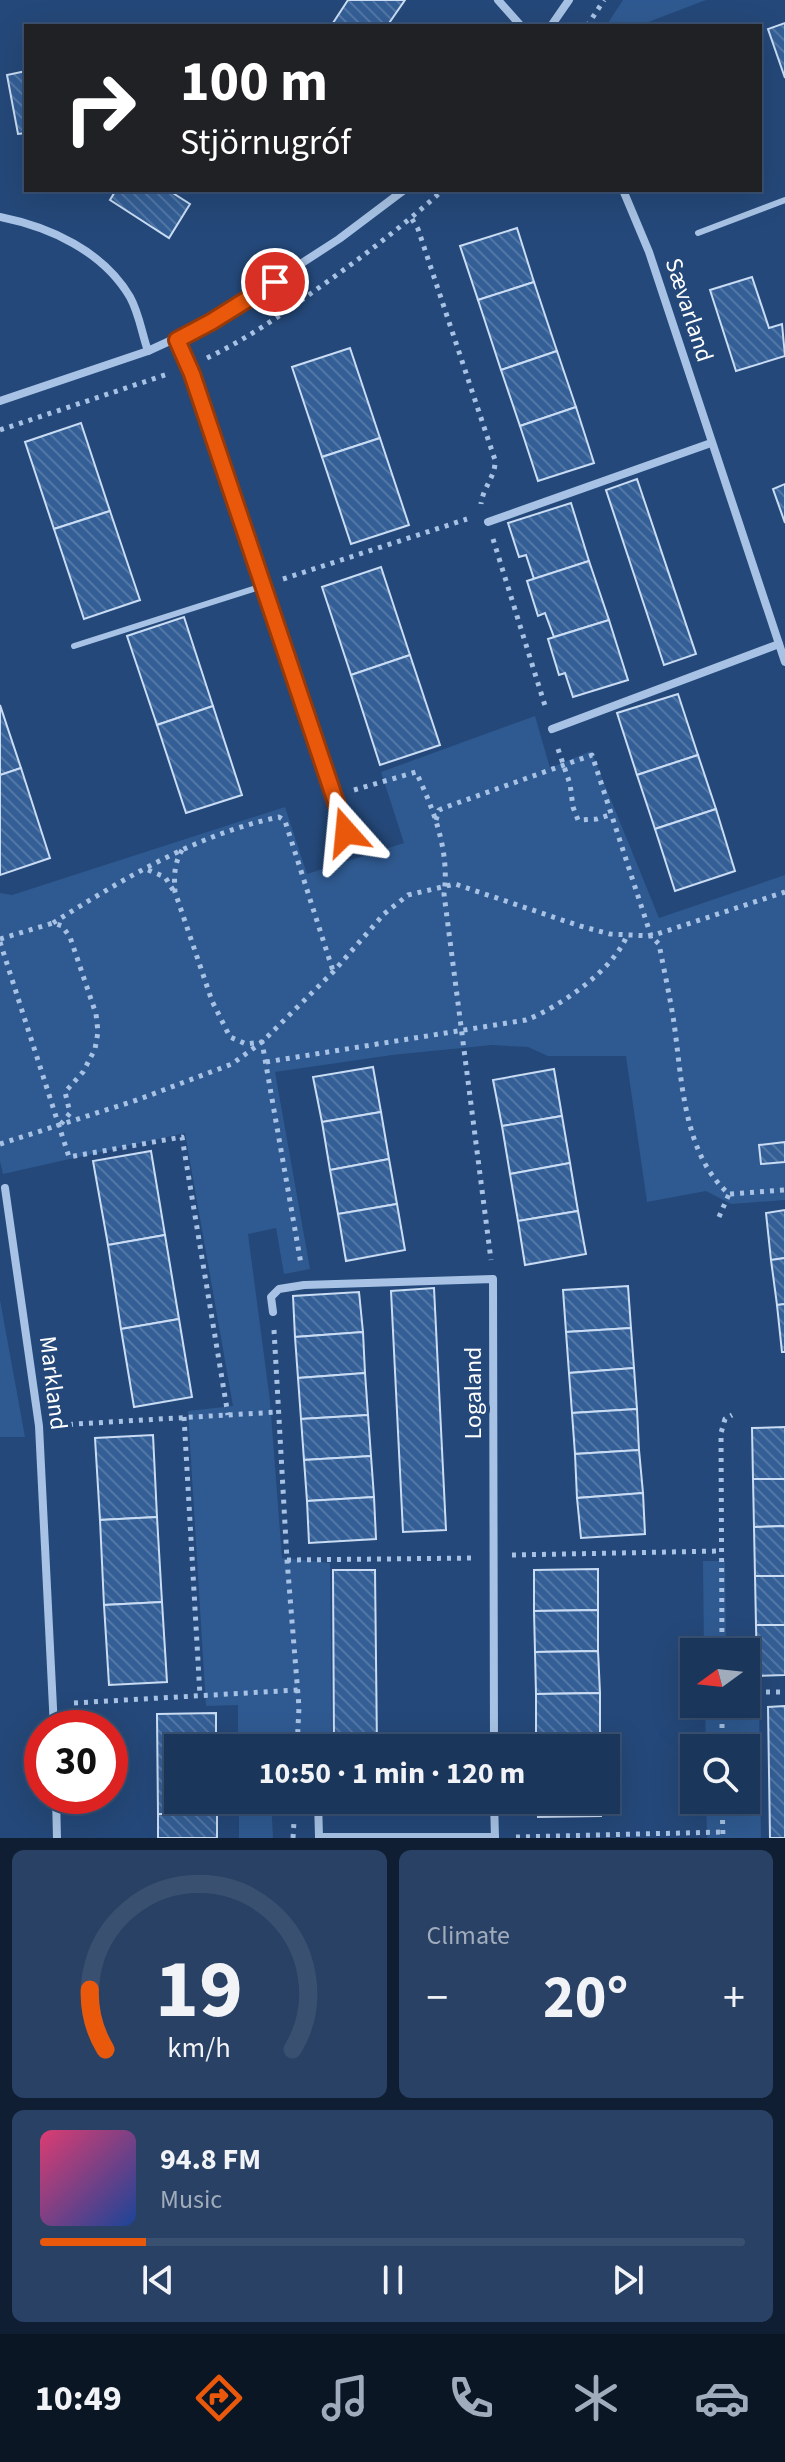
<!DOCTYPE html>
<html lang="en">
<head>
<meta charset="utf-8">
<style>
	:root { --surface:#1b365b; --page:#284164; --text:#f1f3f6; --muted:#a0abbb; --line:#395071; --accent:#ea580c }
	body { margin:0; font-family:"Source Sans 3",sans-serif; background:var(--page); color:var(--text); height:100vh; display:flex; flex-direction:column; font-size:30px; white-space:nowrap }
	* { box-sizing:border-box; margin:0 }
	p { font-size:26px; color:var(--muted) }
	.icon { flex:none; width:44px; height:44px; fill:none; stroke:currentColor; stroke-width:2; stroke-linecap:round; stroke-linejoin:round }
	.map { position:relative; height:1838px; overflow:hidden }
	.sheet { display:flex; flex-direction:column; gap:12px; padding:12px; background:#0f1e32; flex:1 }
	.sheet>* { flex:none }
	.top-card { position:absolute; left:24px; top:24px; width:738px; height:168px; border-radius:0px; box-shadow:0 8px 32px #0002,0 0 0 2px var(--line); background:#202124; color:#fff; overflow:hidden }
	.needle { width:52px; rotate:255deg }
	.controls { position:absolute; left:680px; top:1638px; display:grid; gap:16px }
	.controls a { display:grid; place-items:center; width:80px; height:80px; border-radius:0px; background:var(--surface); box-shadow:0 8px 32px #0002,0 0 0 2px var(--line); font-size:40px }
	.speed { position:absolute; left:24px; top:1710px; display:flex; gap:16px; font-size:40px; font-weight:700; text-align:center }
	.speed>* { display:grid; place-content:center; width:104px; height:104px; border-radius:50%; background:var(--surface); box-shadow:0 8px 32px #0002,0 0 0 2px var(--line); line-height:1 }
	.speed .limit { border:12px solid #d22; background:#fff; color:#111 }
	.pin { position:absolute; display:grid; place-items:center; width:68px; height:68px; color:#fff; margin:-34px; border:4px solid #fff; border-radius:50%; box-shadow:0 2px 8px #0007 }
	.me { position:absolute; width:88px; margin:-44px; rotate:342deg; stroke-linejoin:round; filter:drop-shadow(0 0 6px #0008) }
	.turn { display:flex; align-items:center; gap:28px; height:168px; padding:0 24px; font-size:36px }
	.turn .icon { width:104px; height:104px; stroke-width:2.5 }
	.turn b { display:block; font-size:56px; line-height:68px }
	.big { font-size:60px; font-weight:700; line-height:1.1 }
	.sheet .card { flex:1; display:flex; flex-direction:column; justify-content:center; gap:12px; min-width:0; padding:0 28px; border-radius:12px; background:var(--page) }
	.sheet .dial { align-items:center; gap:0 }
	.dial svg { height:208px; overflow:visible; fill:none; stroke:var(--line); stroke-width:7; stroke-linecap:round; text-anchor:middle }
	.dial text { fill:var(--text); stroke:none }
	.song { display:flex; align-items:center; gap:24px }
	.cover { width:96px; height:96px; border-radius:12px; background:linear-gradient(135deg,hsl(340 70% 55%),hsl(220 70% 35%)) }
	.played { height:8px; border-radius:4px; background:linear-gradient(90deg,var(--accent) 15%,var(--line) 15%) }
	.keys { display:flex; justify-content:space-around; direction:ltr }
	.heat { display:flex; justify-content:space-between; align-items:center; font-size:44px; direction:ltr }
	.sheet .tiles { flex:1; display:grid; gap:12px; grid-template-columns:1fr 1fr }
	.card:last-child { grid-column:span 2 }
	.trip { position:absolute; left:164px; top:1734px; width:456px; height:80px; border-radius:0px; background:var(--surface); box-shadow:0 8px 32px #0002,0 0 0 2px var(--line); font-weight:700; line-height:80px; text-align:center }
	.tab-bar { display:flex; height:128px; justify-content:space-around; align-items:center; background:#0b1624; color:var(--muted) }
	.tab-bar .icon { width:56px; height:56px }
	.tab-bar .current { color:var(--accent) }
	.tab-bar b { font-size:36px; color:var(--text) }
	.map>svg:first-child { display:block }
</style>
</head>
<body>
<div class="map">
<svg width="785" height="1838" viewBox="0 0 785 1838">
	<defs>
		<pattern id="building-back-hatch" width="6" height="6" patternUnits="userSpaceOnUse" patternTransform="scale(2)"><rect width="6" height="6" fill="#345f96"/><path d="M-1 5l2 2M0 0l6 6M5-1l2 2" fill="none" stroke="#5277a6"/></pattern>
	</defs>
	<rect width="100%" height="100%" fill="#244879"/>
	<g fill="#2f5a91">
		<path d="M623,0H706L638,26H606Z"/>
		<path d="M535,716L550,768L591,751L659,918L785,875V1200L731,1204L706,1191L647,1202L626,1056H548L528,1047L492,1045L392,1055L275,1072L310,1269L284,1274L276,1228L248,1234L270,1401L282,1558L330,1563L332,1748H238V1705L206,1706L188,1411L233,1406L185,1133L3,1174L0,1161V893L12,895L285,807L307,874L404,843L381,772Z"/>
		<path d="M0,1300L25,1437H0Z"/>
		<path d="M703,1561H725L726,1652H704Z"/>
		<path d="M759,1703L761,1838H707L706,1800H746V1748H706L705,1704Z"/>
		<path d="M239,1800H271L273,1838H239Z"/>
	</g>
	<g fill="url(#building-back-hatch)" stroke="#c9dcf3" stroke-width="2">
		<path d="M348,0H405L387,26H331Z"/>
		<path d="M785,23V78L768,29Z"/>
		<path d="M26,71V133L18,134L7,75Z"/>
		<path d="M116,190H168L190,204L169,238L110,200Z"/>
		<path d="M517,228L534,282L478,300L460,246Z"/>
		<path d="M752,277L769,328L782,324L785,356L736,371L710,290Z"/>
		<path d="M534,282L557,351L501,370L478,300Z"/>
		<path d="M350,348L380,438L322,457L292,367Z"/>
		<path d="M557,351L576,407L520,426L501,370Z"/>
		<path d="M576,407L594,463L538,481L520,426Z"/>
		<path d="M81,423L110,511L54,529L25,442Z"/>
		<path d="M380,438L409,525L351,544L322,457Z"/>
		<path d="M637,479L696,654L664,665L606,490Z"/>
		<path d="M785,484V523L773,489Z"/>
		<path d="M571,503L589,561L534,579L526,555L519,557L508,523Z"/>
		<path d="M110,511L140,600L84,619L54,529Z"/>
		<path d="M589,561L609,620L554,637L545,613L538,616L527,581Z"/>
		<path d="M381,567L410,655L351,675L322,587Z"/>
		<path d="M184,617L213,706L157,725L127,636Z"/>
		<path d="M609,620L628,680L573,697L565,673L559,675L548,639Z"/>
		<path d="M410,655L440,745L380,765L351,675Z"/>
		<path d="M678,694L698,755L637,775L617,713Z"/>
		<path d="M0,705L21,768L0,775Z"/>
		<path d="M213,706L242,795L186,813L157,725Z"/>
		<path d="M698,755L716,809L655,829L637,775Z"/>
		<path d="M21,768L50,858L0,875V775Z"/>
		<path d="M716,809L735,871L675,891L655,829Z"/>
		<path d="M373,1067L381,1112L322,1122L313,1077Z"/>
		<path d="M554,1069L562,1116L502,1126L493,1080Z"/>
		<path d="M381,1112L389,1159L330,1170L322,1122Z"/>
		<path d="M562,1116L570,1163L510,1174L502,1126Z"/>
		<path d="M785,1142V1162L761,1164L759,1145Z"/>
		<path d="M151,1151L165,1235L108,1245L93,1161Z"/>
		<path d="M389,1159L397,1204L338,1214L330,1170Z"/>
		<path d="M570,1163L578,1211L518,1221L510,1174Z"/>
		<path d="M397,1204L405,1250L346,1261L338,1214Z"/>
		<path d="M785,1210V1258L771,1260L766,1213Z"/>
		<path d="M578,1211L586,1254L525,1265L518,1221Z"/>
		<path d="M165,1235L179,1319L121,1329L108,1245Z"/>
		<path d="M785,1258V1304L777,1305L771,1260Z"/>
		<path d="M628,1286L631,1328L566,1332L563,1290Z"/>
		<path d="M434,1288L446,1530L403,1532L391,1291Z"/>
		<path d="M359,1292L363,1332L295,1337L293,1296Z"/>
		<path d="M785,1304V1352H782L777,1305Z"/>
		<path d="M179,1319L192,1397L134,1407L121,1329Z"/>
		<path d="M631,1328L634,1368L569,1373L566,1332Z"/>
		<path d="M363,1332L365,1373L298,1378L295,1337Z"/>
		<path d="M634,1368L637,1409L572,1413L569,1373Z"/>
		<path d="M365,1373L368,1415L301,1419L298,1378Z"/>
		<path d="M637,1409L639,1450L575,1454L572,1413Z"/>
		<path d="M368,1415L371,1456L304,1460L301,1419Z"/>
		<path d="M785,1427V1479H753L752,1428Z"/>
		<path d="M153,1435L157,1517L100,1520L95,1438Z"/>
		<path d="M639,1450L643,1493L577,1498L575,1454Z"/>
		<path d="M371,1456L374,1497L307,1501L304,1460Z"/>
		<path d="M753,1479H785V1526L754,1527Z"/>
		<path d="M643,1493L645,1534L581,1538L577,1498Z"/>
		<path d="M374,1497L376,1539L309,1543L307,1501Z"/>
		<path d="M157,1517L162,1602L104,1605L100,1520Z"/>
		<path d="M785,1526V1576H755L754,1527Z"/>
		<path d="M598,1569V1610L534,1611V1570Z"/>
		<path d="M333,1570H375L377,1748H334Z"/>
		<path d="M755,1576H785V1625H756Z"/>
		<path d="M162,1602L167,1682L109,1685L104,1605Z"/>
		<path d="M598,1610V1651L535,1652L534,1611Z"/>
		<path d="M756,1625H785V1675L757,1676Z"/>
		<path d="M598,1651L600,1693L536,1694L535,1652Z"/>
		<path d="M600,1693V1734L536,1735V1694Z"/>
		<path d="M785,1706V1838H770L768,1707Z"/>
		<path d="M216,1713V1748H178V1800H217V1814H158L157,1714Z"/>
		<path d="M600,1734V1748H537L536,1735Z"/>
		<path d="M334,1800H377V1810L334,1811Z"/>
		<path d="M537,1800H601V1816L538,1817Z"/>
		<rect x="158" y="1814" width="59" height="24"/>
	</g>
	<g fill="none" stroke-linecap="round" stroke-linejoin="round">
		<g stroke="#a7c2e4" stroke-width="5" stroke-dasharray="4 6" stroke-linecap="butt">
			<path d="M587,26L604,0"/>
			<path d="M412,219L418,229L495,460C496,476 483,487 481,504"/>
			<path d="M207,358C247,339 281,315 317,289C361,258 403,226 443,190"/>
			<path d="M0,430L168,374"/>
			<path d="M493,539L546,709"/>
			<path d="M283,579L467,519"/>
			<path d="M558,749L570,784L573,807L578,820L597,819L612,814"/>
			<path d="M354,790L416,772C434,810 450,852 444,894L491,1260"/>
			<path d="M436,820L439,810L446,807L592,755L651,936L659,944C664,970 670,997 674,1023C682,1079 683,1154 729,1194L785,1190"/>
			<path d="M182,850C174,864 174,876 175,892L212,1001L230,1037L246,1044L262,1042L301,1264"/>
			<path d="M148,870L165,877L173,890"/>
			<path d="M53,923C123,879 197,834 279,817L285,821L333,971"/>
			<path d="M0,939L53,923L62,926L70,937L96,1014L98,1032L95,1049L83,1072L65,1092L70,1113L61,1124"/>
			<path d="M0,942L69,1157L182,1137L228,1415"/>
			<path d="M266,1062L526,1020C558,1008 615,969 627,935"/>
			<path d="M0,1144L137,1100L232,1064L262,1042L333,972L384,914L408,895L455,884L580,926L610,934L651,936L785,892"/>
			<path d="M719,1217L729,1194"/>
			<path d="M274,1330L287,1560L299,1707L297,1748"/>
			<path d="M184,1417L200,1696"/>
			<path d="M59,1425L278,1412"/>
			<path d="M512,1555L721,1551"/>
			<path d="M287,1560L474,1558"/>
			<path d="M722,1652L721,1433L725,1419L732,1415"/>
			<path d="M746,1692H785"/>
			<path d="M74,1703L298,1690"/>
			<path d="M722,1704V1748"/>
			<path d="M722,1800L723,1838"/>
			<path d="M516,1837L723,1832"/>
			<path d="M293,1838L294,1821"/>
		</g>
		<g stroke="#a7c2e4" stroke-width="6">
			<path d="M698,233L785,200"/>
			<path d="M74,646L263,586"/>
		</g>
		<g stroke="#a7c2e4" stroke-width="8">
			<path d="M498,0L521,26"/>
			<path d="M551,26L569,0"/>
			<path d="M623,190L649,252L785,662"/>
			<path d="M0,217C50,227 103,251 130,297C139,313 142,334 148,351"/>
			<path d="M177,340L194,382L346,832"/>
			<path d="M0,401L148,351L211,322L339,239L404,190"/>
			<path d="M488,522L711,443"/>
			<path d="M552,729L779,644"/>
			<path d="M5,1188L39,1426L54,1728"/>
			<path d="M273,1312L271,1297L279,1289L304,1285L493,1279L494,1748"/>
			<path d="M56,1796L57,1838"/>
			<path d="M318,1800L319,1837H495"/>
			<path d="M494,1800L495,1838"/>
		</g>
	</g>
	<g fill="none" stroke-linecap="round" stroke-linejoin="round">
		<g stroke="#983908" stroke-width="20">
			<path id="route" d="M275,282L211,322L177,340L192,374L346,832"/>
		</g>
		<use href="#route" stroke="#ea580c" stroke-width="14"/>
	</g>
	<g text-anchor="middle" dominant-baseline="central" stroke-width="8" stroke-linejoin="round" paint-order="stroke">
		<g font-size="24" fill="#fff" stroke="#244879">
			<text transform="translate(689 310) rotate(72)">Sævarland</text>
			<text transform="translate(53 1383) rotate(83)">Markland</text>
			<text transform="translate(473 1393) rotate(-90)">Logaland</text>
		</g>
	</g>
</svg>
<div class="controls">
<a><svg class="needle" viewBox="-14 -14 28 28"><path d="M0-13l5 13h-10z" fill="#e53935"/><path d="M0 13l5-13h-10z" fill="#a0abbb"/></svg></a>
<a><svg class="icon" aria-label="search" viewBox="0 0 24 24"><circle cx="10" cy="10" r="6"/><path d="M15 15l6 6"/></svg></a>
</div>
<div class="speed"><div class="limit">30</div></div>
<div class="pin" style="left:275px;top:282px;background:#d93025"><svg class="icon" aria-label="arrive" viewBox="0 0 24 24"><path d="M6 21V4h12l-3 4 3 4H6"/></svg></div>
<svg class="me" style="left:346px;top:832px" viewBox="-20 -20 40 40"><path d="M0-17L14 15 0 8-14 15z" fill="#ea580c" stroke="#fff" stroke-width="4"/></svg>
<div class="trip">10:50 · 1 min · 120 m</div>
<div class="top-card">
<div class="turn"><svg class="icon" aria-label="right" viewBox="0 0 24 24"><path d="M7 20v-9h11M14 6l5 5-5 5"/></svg><div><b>100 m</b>Stjörnugróf</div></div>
</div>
</div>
<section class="sheet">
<div class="tiles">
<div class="card dial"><svg viewBox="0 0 100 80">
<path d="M14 69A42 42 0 1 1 86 69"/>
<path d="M14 69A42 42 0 0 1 8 46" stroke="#ea580c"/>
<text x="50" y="56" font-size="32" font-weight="700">19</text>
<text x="50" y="72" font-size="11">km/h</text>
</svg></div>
<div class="card"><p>Climate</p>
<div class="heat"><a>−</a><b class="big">20°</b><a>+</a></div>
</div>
<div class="card">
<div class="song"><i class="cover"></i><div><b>94.8 FM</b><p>Music</p></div></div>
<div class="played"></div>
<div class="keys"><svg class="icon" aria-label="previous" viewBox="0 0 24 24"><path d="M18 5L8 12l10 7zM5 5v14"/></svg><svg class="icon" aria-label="pause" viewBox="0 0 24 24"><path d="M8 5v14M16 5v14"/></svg><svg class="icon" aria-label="next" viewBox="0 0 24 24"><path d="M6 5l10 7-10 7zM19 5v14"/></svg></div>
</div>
</div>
</section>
<nav class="tab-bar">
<b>10:49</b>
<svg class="icon current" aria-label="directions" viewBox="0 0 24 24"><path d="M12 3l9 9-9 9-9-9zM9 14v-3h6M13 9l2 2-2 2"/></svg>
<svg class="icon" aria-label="music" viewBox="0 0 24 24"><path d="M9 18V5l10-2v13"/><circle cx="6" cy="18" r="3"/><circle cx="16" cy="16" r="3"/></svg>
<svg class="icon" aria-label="phone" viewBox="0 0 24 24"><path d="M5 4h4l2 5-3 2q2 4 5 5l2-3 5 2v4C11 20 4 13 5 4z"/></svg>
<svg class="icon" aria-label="climate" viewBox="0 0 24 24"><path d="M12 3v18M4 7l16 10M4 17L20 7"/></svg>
<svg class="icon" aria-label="car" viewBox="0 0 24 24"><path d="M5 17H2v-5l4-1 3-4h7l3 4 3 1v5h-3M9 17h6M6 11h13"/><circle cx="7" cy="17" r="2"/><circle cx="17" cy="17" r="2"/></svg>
</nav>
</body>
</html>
